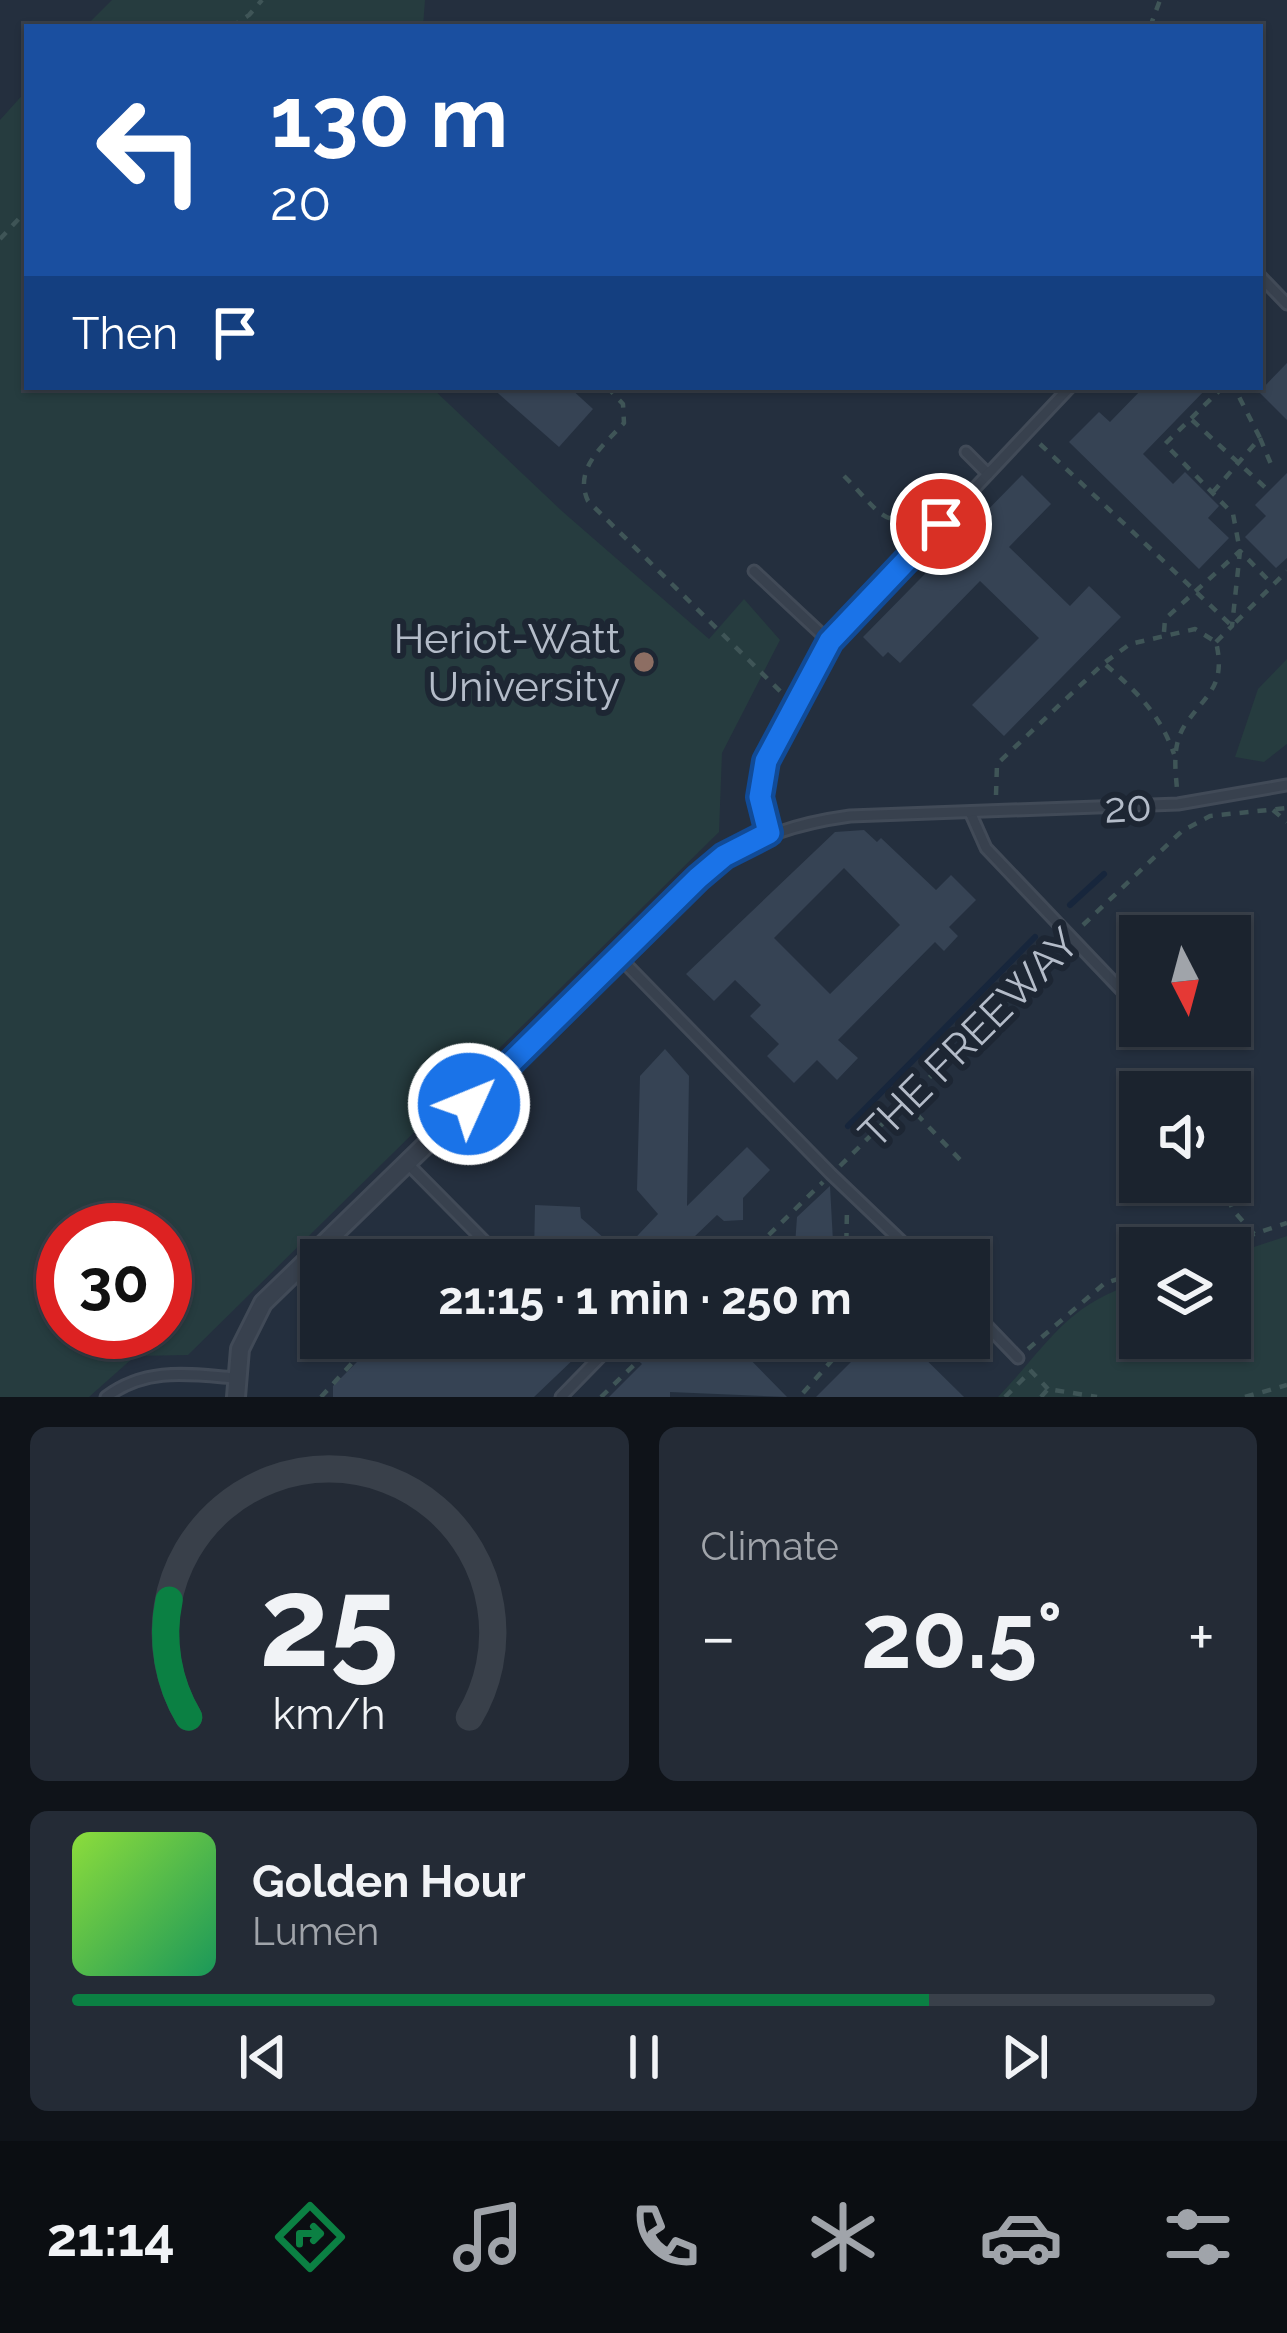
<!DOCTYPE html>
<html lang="en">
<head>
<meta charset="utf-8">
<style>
	:root { --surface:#1b232e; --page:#242b36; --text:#f1f3f6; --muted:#a0a4aa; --line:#39404a; --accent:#0b8043 }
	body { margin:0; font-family:Raleway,sans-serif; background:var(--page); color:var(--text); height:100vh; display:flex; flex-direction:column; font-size:45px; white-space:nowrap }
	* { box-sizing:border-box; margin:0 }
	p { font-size:39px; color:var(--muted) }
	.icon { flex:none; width:66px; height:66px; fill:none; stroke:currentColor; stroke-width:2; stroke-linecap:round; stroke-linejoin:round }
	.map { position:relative; height:1397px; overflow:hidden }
	.drawer { display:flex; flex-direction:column; gap:30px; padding:30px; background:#0f1319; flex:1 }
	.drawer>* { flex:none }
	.banner { position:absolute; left:24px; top:24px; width:1239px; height:366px; border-radius:0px; box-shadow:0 3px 9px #0004,0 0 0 3px var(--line); background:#1a4fa0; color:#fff; overflow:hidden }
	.needle { width:78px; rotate:174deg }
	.controls { position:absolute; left:1119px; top:915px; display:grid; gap:24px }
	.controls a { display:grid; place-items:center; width:132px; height:132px; border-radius:0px; background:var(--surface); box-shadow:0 3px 9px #0004,0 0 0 3px var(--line); font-size:60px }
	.speed { position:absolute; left:36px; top:1203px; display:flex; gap:24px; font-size:60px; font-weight:700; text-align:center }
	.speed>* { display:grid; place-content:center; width:156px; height:156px; border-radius:50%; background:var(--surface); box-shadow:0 3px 9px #0004,0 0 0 3px var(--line); line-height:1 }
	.speed .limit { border:18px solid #d22; background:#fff; color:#111 }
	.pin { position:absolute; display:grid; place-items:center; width:102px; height:102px; color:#fff; margin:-51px; border:6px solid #fff; border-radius:50%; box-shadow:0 3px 12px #0007 }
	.me { position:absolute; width:132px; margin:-66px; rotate:46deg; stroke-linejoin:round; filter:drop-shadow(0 0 9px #0008) }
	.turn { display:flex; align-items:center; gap:42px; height:252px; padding:0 48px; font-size:54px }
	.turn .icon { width:156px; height:156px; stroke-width:2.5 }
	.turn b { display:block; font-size:84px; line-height:102px }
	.then { display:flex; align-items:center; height:114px; padding:0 48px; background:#0003; gap:24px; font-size:45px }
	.big { font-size:90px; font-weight:700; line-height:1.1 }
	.drawer .tile { flex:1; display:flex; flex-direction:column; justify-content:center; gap:18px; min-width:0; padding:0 42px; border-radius:18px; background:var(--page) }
	.drawer .dial { align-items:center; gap:0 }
	.dial svg { height:312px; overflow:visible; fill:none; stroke:var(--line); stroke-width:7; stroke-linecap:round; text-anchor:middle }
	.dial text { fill:var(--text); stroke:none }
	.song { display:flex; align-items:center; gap:36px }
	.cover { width:144px; height:144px; border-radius:18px; background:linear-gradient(135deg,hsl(90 70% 55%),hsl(150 70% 35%)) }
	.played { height:12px; border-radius:6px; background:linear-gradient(90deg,var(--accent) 75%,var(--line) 75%) }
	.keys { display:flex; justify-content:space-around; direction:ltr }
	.heat { display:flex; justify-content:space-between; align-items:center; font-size:66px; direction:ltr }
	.drawer .tiles { flex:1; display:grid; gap:30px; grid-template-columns:1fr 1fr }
	.tile:last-child { grid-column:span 2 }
	.trip { position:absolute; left:300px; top:1239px; width:690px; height:120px; border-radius:0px; background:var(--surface); box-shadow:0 3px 9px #0004,0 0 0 3px var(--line); font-weight:700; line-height:120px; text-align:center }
	.tab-bar { display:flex; height:192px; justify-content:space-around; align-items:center; background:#0b0e12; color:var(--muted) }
	.tab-bar .icon { width:84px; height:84px }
	.tab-bar .selected { color:var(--accent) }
	.tab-bar b { font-size:54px; color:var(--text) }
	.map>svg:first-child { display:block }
</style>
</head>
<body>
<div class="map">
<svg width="1287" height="1397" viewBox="0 0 1287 1397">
	<rect width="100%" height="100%" fill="#242f3e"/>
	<g fill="#263c3f" fill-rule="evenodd">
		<path d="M112,0H425L423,27H85Z"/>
		<path d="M27,90V387H431L563,512L709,639L744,599L780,640L722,753L719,832L188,1355L135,1356L89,1397H0V120ZM63,1230H165V1332H63Z"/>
		<path d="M1287,659V744L1264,762L1235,757L1258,689Z"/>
		<path d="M1287,1236V1397H998C1048,1345 1065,1304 1140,1282V1338H1230V1255Z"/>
	</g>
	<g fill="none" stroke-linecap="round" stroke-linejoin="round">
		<g stroke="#17263c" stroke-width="6">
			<path d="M1070,905L1104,874"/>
			<path d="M848,1126L1035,937"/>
		</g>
	</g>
	<g fill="#364354" fill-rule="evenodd">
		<path d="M1287,363V420L1259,392Z"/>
		<path d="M491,387H569L593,409L559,447Z"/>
		<path d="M1144,387H1208L1143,454L1173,484L1185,472L1219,506L1208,518L1229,538L1199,569L1069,442L1099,412L1110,422Z"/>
		<path d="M1287,473V558L1276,568L1245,537L1266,516L1255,505Z"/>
		<path d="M1022,475L1051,504L1009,547L1070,606L1089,586L1121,617L1004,736L972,705L1039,638L980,581L900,663L888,652L883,657L863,637Z"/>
		<path d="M864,830L877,842L881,838L936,890L951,875L976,900L949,927L958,936L944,951L935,942L838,1040L858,1058L837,1080L817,1060L794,1083L767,1056L779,1044L750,1016L761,1005L735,980L714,1001L686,974L835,832ZM844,868L900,925L830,994L774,938Z"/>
		<path d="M665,1049L689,1076L687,1206L747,1147L770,1170L743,1198V1220L724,1221L717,1215L670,1260H562L571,1250L534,1255L535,1205L580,1207L581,1218L621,1253L658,1214L637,1190L640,1076Z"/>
		<path d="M830,1186L834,1260H780L795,1245L797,1217Z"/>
		<path d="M464,1238L485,1260H442Z"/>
		<path d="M361,1338H561L578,1355L534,1397H333V1386L357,1362L347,1352Z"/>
		<path d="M875,1338H904L964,1397H816Z"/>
		<path d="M744,1353L787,1397L670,1392V1397H609L642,1364L633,1356Z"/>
	</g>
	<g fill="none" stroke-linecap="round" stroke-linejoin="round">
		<g stroke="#414a57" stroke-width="15">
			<g id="service">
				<path d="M1260,276L1287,304"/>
				<path d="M966,452L988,474"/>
				<path d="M754,571L830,642"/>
				<path d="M970,812L986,848L1126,995"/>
				<path d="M769,833L760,797L766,761L830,642L1070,387"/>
				<path d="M408,1164L503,1260"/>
				<path d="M921,1260L831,1174L619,957C696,876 734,832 850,816L1178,804L1287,785"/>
				<path d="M969,1307L1018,1358"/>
				<path d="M106,1397C146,1367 188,1374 235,1378"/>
				<path d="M561,1397L601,1356L582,1338"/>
			</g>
		</g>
		<g stroke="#414a57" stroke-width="22">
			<path id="minor" d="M236,1397L240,1349L263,1303L619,957"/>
		</g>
		<g stroke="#3f5557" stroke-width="4.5" stroke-dasharray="9 9" stroke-linecap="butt">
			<path d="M231,27L249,15L262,0"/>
			<path d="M1150,27L1160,0"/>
			<path d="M0,239L27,210"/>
			<path d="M607,387L623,404L624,423C603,446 573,469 588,501L787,698"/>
			<path d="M1192,420L1269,491"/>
			<path d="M1260,438L1273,469"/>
			<path d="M1040,444L1232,626L1287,571"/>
			<path d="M844,476C887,519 885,536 942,499"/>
			<path d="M1213,492L1260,438L1234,387"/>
			<path d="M1164,632L1165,619L1240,551L1273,585"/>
			<path d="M1216,642L1232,626L1240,551L1233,514L1165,444L1223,387"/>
			<path d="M1106,665C1137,692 1160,714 1174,754"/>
			<path d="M996,795L997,764L1104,663L1130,644L1195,629L1216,642C1226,685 1208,693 1187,722C1172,742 1175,766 1177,789"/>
			<path d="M1273,810L1287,822"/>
			<path d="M1083,925L1182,831L1210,816L1287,808"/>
			<path d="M904,1101L966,1166"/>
			<path d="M840,1166L1062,946"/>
			<path d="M1221,1182L1233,1210L1254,1234"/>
			<path d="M1144,1231L1153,1248"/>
			<path d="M1212,1248L1287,1223"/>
			<path d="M743,1260L823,1182"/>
			<path d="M846,1260L847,1208"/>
			<path d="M1028,1349L1105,1283L1140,1272"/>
			<path d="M1030,1370L1048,1389"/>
			<path d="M803,1393L843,1348V1338"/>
			<path d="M321,1397L353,1362"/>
			<path d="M601,1397L662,1338"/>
			<path d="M1005,1397L1031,1371"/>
			<path d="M1041,1397L1048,1389L1097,1397"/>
			<path d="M1245,1397L1287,1385"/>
		</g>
		<use href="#service" stroke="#38414e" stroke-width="9"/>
		<use href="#minor" stroke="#38414e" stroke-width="16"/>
	</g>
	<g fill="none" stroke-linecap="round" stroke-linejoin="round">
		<g stroke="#114b97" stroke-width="30">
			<path id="route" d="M469,1104L698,878L724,856L769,833L760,797L766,761L830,641L941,524"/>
		</g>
		<use href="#route" stroke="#1a73e8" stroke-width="21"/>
	</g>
	<circle fill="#8d6e63" stroke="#1d2633" stroke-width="4.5" cx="644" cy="662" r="12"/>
	<g text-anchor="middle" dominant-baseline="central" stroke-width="12" stroke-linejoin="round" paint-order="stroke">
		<g font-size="42" fill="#b4bcc9" stroke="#1d2633" text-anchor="end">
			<text x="620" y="638">Heriot-Watt<tspan x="620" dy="48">University</tspan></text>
		</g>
		<g font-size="42" fill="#b4bcc9" stroke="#1d2633">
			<text transform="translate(1128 807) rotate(-3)">20</text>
			<text transform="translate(969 1038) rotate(-45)">THE FREEWAY</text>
		</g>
	</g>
</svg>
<div class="controls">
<a><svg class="needle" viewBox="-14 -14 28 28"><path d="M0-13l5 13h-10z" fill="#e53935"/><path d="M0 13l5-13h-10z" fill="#a0a4aa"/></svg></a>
<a><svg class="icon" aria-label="sound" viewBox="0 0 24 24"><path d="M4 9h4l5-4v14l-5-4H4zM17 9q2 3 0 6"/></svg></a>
<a><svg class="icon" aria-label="layers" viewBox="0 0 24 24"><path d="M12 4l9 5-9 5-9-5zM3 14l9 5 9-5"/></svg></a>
</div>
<div class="speed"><div class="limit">30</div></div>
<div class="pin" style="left:941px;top:524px;background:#d93025"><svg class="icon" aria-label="arrive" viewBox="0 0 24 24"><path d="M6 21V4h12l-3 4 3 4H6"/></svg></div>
<svg class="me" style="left:469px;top:1104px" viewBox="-20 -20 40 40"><circle r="17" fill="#1a73e8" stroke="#fff" stroke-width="3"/><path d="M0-11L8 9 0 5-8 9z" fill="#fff"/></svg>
<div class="trip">21:15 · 1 min · 250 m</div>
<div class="banner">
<div class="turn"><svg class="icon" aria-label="left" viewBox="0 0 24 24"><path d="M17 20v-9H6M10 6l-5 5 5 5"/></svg><div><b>130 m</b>20</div></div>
<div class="then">Then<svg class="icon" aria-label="arrive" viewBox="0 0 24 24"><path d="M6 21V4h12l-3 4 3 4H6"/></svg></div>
</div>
</div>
<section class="drawer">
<div class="tiles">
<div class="tile dial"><svg viewBox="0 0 100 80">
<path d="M14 69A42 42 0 1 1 86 69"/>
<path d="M14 69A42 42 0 0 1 9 39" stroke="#0b8043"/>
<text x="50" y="56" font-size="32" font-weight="700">25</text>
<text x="50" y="72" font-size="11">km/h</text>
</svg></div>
<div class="tile"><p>Climate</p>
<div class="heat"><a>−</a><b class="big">20.5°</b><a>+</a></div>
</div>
<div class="tile">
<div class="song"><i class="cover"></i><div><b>Golden Hour</b><p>Lumen</p></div></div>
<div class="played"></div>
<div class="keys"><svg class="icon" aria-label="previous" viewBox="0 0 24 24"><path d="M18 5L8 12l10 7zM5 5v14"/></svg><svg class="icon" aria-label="pause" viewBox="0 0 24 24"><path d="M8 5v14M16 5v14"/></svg><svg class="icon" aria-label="next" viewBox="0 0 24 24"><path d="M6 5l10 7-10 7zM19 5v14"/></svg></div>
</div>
</div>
</section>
<nav class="tab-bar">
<b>21:14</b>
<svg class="icon selected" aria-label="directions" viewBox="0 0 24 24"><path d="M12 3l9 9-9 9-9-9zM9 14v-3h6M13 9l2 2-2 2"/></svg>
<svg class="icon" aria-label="music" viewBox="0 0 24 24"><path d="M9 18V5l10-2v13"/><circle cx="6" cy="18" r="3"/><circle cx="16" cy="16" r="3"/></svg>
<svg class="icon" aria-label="phone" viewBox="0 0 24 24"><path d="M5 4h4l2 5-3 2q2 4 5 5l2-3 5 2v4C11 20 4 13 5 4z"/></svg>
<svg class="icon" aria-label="climate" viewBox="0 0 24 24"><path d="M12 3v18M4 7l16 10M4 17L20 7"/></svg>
<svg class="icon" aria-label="car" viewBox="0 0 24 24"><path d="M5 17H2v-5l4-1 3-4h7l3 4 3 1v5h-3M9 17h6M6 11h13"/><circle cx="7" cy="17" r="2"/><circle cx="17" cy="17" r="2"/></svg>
<svg class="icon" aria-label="filters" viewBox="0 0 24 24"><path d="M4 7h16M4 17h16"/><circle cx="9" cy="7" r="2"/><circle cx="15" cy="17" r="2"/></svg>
</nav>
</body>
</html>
